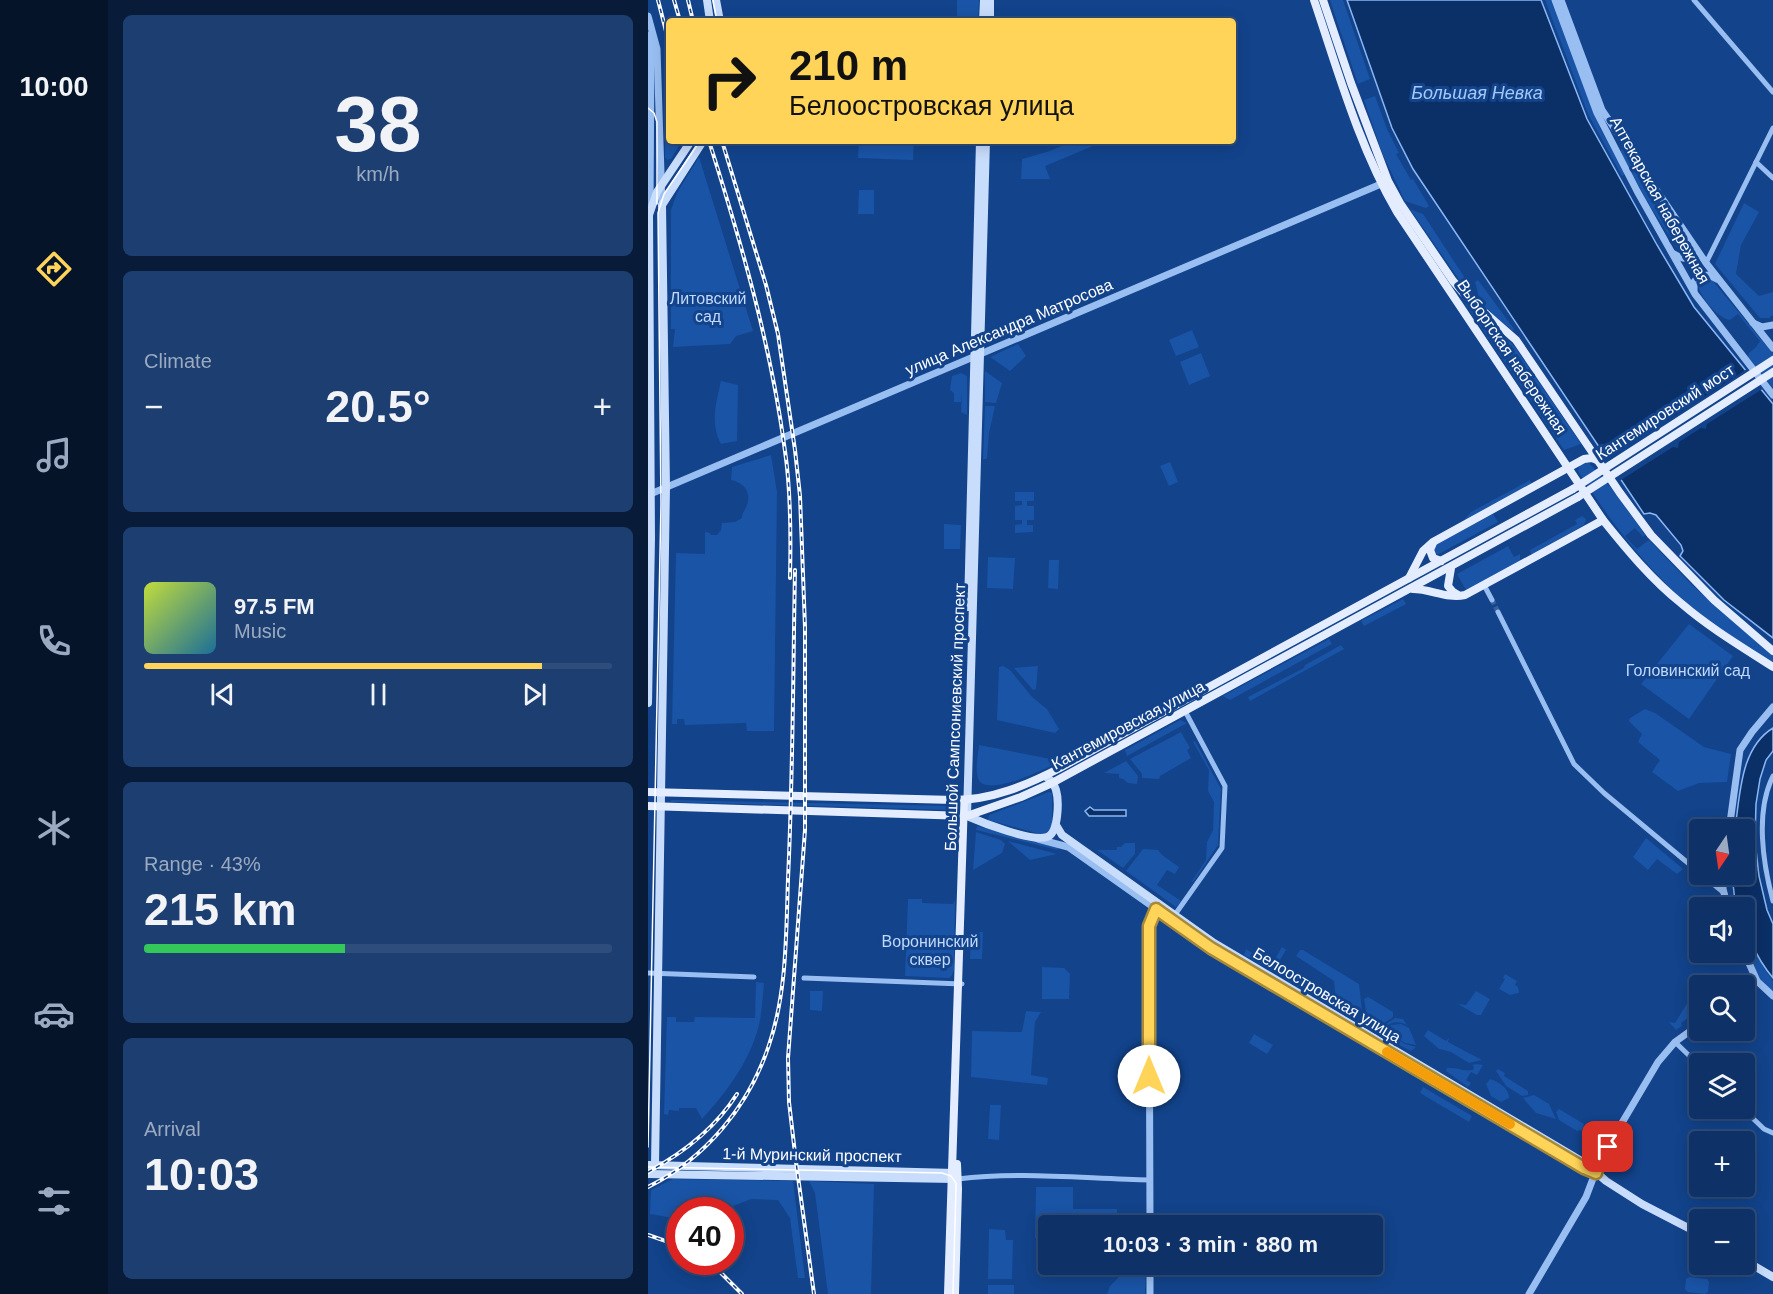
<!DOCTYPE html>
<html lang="en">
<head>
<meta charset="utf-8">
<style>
	:root { --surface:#0e3268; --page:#1c3e71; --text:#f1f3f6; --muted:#9baac0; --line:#2e4d7c; --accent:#ffd459 }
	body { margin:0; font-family:Helvetica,sans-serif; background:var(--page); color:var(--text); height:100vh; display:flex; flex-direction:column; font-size:22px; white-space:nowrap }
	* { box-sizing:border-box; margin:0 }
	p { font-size:20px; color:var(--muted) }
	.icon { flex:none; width:33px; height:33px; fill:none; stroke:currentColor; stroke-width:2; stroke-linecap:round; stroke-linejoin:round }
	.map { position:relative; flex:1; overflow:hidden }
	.drawer { display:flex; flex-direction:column; gap:15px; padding:15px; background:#081c39; width:540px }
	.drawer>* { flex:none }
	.banner { position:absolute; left:18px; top:18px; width:570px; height:126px; border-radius:6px; box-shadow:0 3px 15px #0003,0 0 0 2px var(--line); background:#ffd459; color:#111; overflow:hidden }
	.needle { width:39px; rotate:193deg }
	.controls { position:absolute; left:1041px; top:819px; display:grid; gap:12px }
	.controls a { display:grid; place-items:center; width:66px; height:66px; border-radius:6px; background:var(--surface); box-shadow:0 3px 15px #0003,0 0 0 2px var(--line); font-size:30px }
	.speed { position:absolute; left:18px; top:1197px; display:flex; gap:12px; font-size:30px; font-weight:700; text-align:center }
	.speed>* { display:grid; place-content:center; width:78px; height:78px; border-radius:50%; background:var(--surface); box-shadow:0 3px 15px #0003,0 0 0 2px var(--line); line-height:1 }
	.speed .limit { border:9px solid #d22; background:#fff; color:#111 }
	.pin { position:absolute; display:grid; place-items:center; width:51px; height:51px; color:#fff; margin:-26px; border-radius:12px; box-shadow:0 3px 9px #0006 }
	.me { position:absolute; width:66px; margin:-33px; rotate:0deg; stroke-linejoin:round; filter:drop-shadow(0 0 4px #0008) }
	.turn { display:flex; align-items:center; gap:21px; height:126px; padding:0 24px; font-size:27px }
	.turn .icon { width:78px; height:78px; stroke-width:2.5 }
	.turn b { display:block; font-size:42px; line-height:51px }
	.big { font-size:45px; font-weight:700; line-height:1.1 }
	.drawer .card { flex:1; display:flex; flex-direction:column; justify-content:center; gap:9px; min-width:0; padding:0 21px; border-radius:9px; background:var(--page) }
	.drawer .dial { align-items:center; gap:0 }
	.dial b { font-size:78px; line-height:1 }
	.song { display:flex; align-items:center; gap:18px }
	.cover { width:72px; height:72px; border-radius:9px; background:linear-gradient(135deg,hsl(70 70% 55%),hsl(200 70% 35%)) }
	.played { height:6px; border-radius:3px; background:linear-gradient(90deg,var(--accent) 85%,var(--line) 85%) }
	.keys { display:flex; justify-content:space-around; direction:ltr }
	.heat { display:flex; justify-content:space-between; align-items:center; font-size:33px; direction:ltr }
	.charge { height:9px; border-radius:4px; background:linear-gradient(90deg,#34c759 43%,var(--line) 0) }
	.trip { position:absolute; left:390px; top:1215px; width:345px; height:60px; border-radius:6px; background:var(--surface); box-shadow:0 3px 15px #0003,0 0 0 2px var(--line); font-weight:700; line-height:60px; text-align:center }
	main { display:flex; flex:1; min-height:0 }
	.tab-bar { display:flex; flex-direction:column; width:108px; justify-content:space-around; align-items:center; background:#06142a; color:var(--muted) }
	.tab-bar .icon { width:42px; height:42px }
	.tab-bar .active { color:var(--accent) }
	.tab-bar b { font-size:27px; color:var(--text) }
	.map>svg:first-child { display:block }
</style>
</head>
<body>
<main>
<nav class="tab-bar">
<b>10:00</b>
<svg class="icon active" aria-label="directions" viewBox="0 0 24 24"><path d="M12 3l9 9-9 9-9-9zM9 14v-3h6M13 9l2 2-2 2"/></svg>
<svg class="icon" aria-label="music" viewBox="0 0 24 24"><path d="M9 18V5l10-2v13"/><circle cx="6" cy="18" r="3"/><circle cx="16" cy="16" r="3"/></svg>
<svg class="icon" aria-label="phone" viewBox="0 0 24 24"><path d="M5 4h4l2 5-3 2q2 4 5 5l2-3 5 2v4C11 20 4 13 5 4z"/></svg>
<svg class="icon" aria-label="climate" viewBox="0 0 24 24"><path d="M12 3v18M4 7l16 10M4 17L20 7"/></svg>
<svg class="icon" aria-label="car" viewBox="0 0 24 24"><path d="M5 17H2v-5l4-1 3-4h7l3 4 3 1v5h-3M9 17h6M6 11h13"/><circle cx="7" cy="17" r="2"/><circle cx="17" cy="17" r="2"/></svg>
<svg class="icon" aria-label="filters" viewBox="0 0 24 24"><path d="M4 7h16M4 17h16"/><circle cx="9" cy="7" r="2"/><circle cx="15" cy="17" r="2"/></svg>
</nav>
<section class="drawer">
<div class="card dial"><b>38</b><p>km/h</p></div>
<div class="card"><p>Climate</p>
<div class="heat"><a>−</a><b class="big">20.5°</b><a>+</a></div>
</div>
<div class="card">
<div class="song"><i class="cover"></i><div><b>97.5 FM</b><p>Music</p></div></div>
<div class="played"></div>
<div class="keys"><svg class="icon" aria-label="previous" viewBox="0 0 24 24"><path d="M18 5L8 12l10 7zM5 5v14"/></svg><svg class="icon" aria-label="pause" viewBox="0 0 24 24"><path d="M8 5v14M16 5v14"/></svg><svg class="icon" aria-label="next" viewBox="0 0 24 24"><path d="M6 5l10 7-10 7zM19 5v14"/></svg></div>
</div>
<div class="card"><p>Range · 43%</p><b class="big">215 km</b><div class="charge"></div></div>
<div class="card"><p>Arrival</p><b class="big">10:03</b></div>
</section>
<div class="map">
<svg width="1125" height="1294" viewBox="0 0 1125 1294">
	<rect width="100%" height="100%" fill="#12438b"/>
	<g fill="#1a54a6">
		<path d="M309,0H331L330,21H309Z"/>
		<path d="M682,0H695L722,79L710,84Z"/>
		<path d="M897,0H903L952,128L977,174L974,176L940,114Z"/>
		<path d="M727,96L739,129L751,153L748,154L763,180L765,179L781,206L778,208L757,201L735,155L716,100Z"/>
		<path d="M18,116H21V141H34L23,159L19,160L17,157Z"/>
		<path d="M211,141H266L265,160L210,158Z"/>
		<path d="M425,141H457L397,166L402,179H373L374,159L402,151Z"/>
		<path d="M974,148L977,150L1044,250L1043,256H1034L1002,206L972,152Z"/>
		<path d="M51,157L105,331L88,336L82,344L25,347L27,329H23V210L29,193Z"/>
		<path d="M211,190H226V214H210Z"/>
		<path d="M1096,203L1111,212L1093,245L1088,274L1111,296L1125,292V315L1121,318H1112L1067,264Z"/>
		<path d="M762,209L775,214L817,278L824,298Z"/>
		<path d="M1058,277L1065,281L1125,354V388L1100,357L1101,353L1108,347L1112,341L1090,314L1082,320C1070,319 1048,293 1050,281Z"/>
		<path d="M830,280L866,329L865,331L833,305L827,282Z"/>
		<path d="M816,302L849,328L867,347L933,444L916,450Z"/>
		<path d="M544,330L551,347L528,356L521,340Z"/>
		<path d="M370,344L378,356L362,371L342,357Z"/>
		<path d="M553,353L562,376L541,385L532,362Z"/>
		<path d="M337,371L354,383L348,403L337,402Z"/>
		<path d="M313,373L319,376V415L313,412L314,392L313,402H306V393L302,390L304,376Z"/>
		<path d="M73,381L90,385L89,441L73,444C62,423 68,403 73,381Z"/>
		<path d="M337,406H347L341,433L339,459H335Z"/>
		<path d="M123,455L129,492L126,731H99L98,723L37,725L36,719H29V724H24L28,553L57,554V532L62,533L63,535H69L73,530L74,523L87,522L94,518C94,512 97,511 99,505C104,492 95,482 83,480L84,467Z"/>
		<path d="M522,462L530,482L521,486L512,466Z"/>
		<path d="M940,462L966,491L997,535L995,537L987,528L977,536L989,549L1001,540L1044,585L1125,656V662C1097,644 1066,627 1041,605C996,566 962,521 930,471L932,465Z"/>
		<path d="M882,480L883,484L815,521L823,512Z"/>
		<path d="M367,492H386V501H379V506H386V520H379V525H385V532L367,533V525L374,524V520H367V506L374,505V501H367Z"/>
		<path d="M845,514L850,522L787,556L785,547L787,545Z"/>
		<path d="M934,516L938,519L936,525L885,554H883L882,550L929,524L927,520Z"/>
		<path d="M296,524L313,525L312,549H296Z"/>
		<path d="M860,546L866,557L872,554V561L818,590L809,574Z"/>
		<path d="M340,557L367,558L365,589L339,588Z"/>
		<path d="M401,560H411L410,589L400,588Z"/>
		<path d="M755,599L758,604L716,626L713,621Z"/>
		<path d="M1041,624L1085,656L1041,719L993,684Z"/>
		<path d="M681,639L684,644L582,700L575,696Z"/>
		<path d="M693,645L696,649L602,701L600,697L656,668L657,665Z"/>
		<path d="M355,666L362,670L384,697L399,709L411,729L407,733L349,720L351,667Z"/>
		<path d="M390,666L388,689L385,690L366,668Z"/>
		<path d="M997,709L1007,713L1056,747L1083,754L1079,782L1051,783L1030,791L1004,772L1012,760L990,742L994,734L981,721L982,718Z"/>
		<path d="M532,720L539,723L479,756L477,750Z"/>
		<path d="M533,732L542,748L539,750L543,758L512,776L511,779L494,778V774L482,759Z"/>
		<path d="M547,741L573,789L570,845L545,882L544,881L558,860L559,842L565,830L566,802L560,791L561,770L545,742Z"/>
		<path d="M331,745L413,761C401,767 336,800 330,778C327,769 330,754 331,745Z"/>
		<path d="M478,761L490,776L489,784L480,783L475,779L471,778V774L456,773Z"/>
		<path d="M401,792L404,793V827L396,835L340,820L341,815Z"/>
		<path d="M23,800L303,806V810L23,802Z"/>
		<path d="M329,826L411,847L410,850L328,830Z"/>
		<path d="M328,832L353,840L357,844L354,853L325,870Z"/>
		<path d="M998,838L1035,869L1029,874L1009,859L1000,870L985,857Z"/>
		<path d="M360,841L409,854L382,860Z"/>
		<path d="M477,843H487V854L475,868L449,850H469V847H473Z"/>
		<path d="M495,849L510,850L514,855L531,867L527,874L519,870L509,885L533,901L528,907L478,871Z"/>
		<path d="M260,899H274V903L305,904L307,900L306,970L304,975L301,978L257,976Z"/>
		<path d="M1096,927L1116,969L1125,981V992C1103,971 1096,957 1096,927Z"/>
		<path d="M323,932H335L334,959H322Z"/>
		<path d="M505,936H508L507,1050H505Z"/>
		<path d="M634,947L638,950L629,965L634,969L630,975L596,955L598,949L623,965Z"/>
		<path d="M652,950H655L711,984L714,1010L698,1015L689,1010L686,981L648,956Z"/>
		<path d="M394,967L416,968L422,974L421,999H394Z"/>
		<path d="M644,971H647L645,975L654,979L656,976L660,979L663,991L678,1000L682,1006L638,980Z"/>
		<path d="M857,974L869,981L867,985L870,987L871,993L862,995L851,989L857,979L855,978Z"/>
		<path d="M108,982L116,983C115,995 114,1008 112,1020C105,1057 79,1092 54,1119L48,1108H31V1111L21,1110L20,1115L16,1114L19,1017H28V1022H46L47,1017L107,1018Z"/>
		<path d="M1048,989L1046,996L1051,999V1010L1033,1023L1034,1026L1028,1030L1021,1022L1027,1023Z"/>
		<path d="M162,991H175L174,1011L162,1010Z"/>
		<path d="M828,991L842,999L833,1015H829L810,1004L818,1005Z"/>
		<path d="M720,997L745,1012V1017L729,1028L720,1025L716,999Z"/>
		<path d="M378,1011L393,1012L387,1022L383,1075L400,1078L399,1085L323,1077L324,1031L374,1032Z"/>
		<path d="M747,1018L755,1019L759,1025C752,1021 743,1021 737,1028V1031L757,1044L768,1047L763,1051L726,1032Z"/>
		<path d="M753,1024L761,1028L768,1045L757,1043L739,1031L743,1025Z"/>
		<path d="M780,1030L798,1041L801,1038L800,1042L834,1060L821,1063L803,1052L791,1049L776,1036Z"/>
		<path d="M606,1034L625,1045L619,1054L601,1043Z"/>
		<path d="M828,1064L835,1065L829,1075L823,1072L818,1080L823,1083L820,1087L798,1071L799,1068C809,1067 815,1072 825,1070L826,1067L824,1065Z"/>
		<path d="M850,1069L857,1073L856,1076L880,1091V1095L874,1096L858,1086L848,1071Z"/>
		<path d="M842,1079C851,1082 861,1088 861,1098L853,1102L843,1096L838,1084Z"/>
		<path d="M775,1087L824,1116L821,1122L772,1093Z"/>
		<path d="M886,1095L901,1104L908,1119L888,1113L875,1098Z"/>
		<path d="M342,1105H353L351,1140L340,1139Z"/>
		<path d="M911,1109L936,1124L934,1130L929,1131L911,1120L908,1112Z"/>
		<path d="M25,1179L145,1181L157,1278H150L142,1218L130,1200L103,1199L75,1210H32L31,1219L2,1214L3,1190Z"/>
		<path d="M161,1181L226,1184L223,1294H180L167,1193Z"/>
		<path d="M388,1187H425V1209H469V1225L400,1226V1239L387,1238Z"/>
		<path d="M341,1229L357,1230L358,1240H365L364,1279H340Z"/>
		<path d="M486,1265H495L498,1271L497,1294H459L462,1286L472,1276L483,1277Z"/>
		<path d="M1041,1277L1059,1279L1061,1282L1060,1292L1057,1294L1040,1292L1037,1289L1038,1279Z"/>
		<rect x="340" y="1285" width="26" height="9"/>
	</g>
	<g fill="#0b2f67" stroke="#8bb8f4" stroke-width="1.5">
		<path d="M699,0H893L939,119L1009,245L1046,307L1125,404V638L1076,600L1032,556L1035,551L1033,545L1008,515L1002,513L996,514L765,169L744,128Z"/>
		<path d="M1125,728V751L1118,760L1112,779L1108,804L1107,841L1111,876L1119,910L1125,924V978C1109,959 1096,932 1096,908L1090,907L1087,901L1084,875L1096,874V830L1087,829C1092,796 1092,748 1125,728Z"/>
		<path d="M442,807L446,810H478V816H441L437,811Z"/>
	</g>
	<path fill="#12438b" d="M1099,369L1116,388L1059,424L1058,429L1053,428L1031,442L1030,448L1025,447L970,482L957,460L1011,425L1013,421H1018L1039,408L1040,403L1045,404Z"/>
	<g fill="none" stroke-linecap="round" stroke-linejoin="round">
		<path stroke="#365f9c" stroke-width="5" stroke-dasharray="5 2.5" stroke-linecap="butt" d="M844,600L850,612"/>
		<g stroke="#99bef1" stroke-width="5">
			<path d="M1046,0L1125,92"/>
			<path d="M1108,162L1125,178"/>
			<path d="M1058,263L1125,128"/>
			<path d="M836,585L844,600"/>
			<path d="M850,612L926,764L956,793L1052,873"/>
			<path d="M1125,776C1107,812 1115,864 1125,901"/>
			<path d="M1053,874L1075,892"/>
			<path d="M526,916L574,848L577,786L537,711"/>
			<path d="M0,973L106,977"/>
			<path d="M156,978L314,984"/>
			<path d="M1027,1042L1052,1066"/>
			<path d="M1094,1108L1116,1129L1125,1133"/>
			<path d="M875,1132L944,1171"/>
			<path d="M310,1179C370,1171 440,1179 502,1180"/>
		</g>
		<g stroke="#99bef1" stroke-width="7">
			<path d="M907,0L949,113L989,191L1047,294L1125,395"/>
			<path d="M913,0L954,110L1058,263L1125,348"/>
			<path d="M0,16L9,49L14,205"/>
			<path d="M0,35L3,49L2,208"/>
			<path d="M1026,254C1035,259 1047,264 1047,248"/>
			<path d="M1046,291V282L1051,276L1061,275L1069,279"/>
			<path d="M1105,323L1114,327L1125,325"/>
			<path d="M0,495L733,184"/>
			<path d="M1081,830L1092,750L1104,732L1125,707"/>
			<path d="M390,839L420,847L563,948L875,1132"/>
			<path d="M1075,874V889L1080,908"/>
			<path d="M1096,952L1109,981L1125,996"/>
			<path d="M1096,990L1109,981"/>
			<path d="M502,1226L501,926L509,907"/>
			<path d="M502,1264V1294"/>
			<path d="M881,1294L938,1197L952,1160L1010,1062L1027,1042L1052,1024"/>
		</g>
		<g stroke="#c8dcfc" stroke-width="8">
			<path d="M59,0L62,21"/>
			<path d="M68,0L72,21"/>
			<path d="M335,21L336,0"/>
			<path d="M342,21V0"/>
			<path d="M338,141L319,816C335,823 384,842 399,837C411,833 411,800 408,790C406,784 402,779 397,776"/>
			<path d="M320,607L332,141"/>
			<path d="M0,703L3,538L1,215L9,192L43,141"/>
			<path d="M408,825L414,835L566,943L940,1165L958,1181L994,1204L1052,1234"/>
			<path d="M1,1165L307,1173"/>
			<path d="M0,1171L7,1165L18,487L14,205L55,141"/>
			<path d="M0,1174L307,1179"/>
			<path d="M1096,1260L1125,1277"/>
		</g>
		<g stroke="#e3edff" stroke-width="8">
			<path d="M666,0C690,71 711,147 749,212L955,520C979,550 1004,580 1034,604C1062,628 1094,647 1125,667"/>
			<path d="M675,0L703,83L740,181L752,203L805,281L819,297L868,340L972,493L1003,535L1066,600L1125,651"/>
			<path d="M785,543L782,550L785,558L793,561"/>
			<path d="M803,568L800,586L805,592L810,595"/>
			<path d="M761,578L775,551L785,542L936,459L944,458L949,460"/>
			<path d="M765,589C783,589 799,599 817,595L955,520"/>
			<path d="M0,792L306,800C344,800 379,785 412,768L925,489"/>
			<path d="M0,806L319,816L373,797L404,783L930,497"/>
			<path d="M300,1294L316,800"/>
			<path d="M307,1294L310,1189L309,1164"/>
		</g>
		<g stroke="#fff" stroke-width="1.5">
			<path d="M65,0L69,21"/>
			<path d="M0,108L6,113L9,122V204"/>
			<path d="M0,1147L13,504L10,213L16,194L52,141"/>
			<path d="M0,1167L294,1173L303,1176L308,1183V1188L305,1294"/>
		</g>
		<g stroke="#fff" stroke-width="4">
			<g id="rail">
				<path d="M10,0L21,43"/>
				<path d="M26,0L32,21"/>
				<path d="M40,0L45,21"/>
				<path d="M61,141C93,242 123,345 137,451C143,492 143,536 142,578"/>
				<path d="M74,141L118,285L130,334L147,450L152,496L157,627V830L140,1058L141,1102L148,1162L166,1294"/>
				<path d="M0,1172C35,1153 67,1129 89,1094"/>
				<path d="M0,1187C58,1158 101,1106 121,1045C139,992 138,934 140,879C145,776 145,673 147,570"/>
				<path d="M0,1235L32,1246"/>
				<path d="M58,1262L73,1273L94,1294"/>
			</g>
		</g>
		<use href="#rail" stroke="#12438b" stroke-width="1.5" stroke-dasharray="4.5" stroke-linecap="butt"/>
		<g stroke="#e3edff" stroke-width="8">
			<path d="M925,489L1125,360"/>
			<path d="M930,497L1125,372"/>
		</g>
	</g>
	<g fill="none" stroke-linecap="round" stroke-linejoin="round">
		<g stroke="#a68a3a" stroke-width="15">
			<path id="route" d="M501,1076V926L508,909L563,948L936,1168L948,1173L952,1160L960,1147"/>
		</g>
		<use href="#route" stroke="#ffd459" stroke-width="10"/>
		<path stroke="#f59e0b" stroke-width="10" d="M739,1052L862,1124"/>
	</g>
	<g text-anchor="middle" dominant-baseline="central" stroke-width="6" stroke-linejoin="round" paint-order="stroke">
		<g font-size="16" fill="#fff" stroke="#12438b">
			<text transform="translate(1012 200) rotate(61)">Аптекарская набережная</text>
			<text transform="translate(361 327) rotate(-23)">улица Александра Матросова</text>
			<text transform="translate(864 357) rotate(56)">Выборгская набережная</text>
			<text transform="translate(1017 412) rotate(-33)">Кантемировский мост</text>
			<text transform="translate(307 717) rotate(-88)">Большой Сампсониевский проспект</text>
			<text transform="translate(480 725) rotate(-28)">Кантемировская улица</text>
			<text transform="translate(679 995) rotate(31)">Белоостровская улица</text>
			<text transform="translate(164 1155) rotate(1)">1-й Муринский проспект</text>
		</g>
		<g font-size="16" fill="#c0d9fc" stroke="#12438b">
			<text x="60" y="298">Литовский<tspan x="60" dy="18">сад</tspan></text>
			<text x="1040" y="670">Головинский сад</text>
			<text x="282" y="941">Воронинский<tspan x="282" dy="18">сквер</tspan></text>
		</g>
		<g font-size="18" font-style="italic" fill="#a5c8f8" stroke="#12438b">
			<text x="829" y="93">Большая Невка</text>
		</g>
	</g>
</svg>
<div class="controls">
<a><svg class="needle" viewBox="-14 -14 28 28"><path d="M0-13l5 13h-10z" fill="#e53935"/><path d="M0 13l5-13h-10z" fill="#9baac0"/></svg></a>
<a><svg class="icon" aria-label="sound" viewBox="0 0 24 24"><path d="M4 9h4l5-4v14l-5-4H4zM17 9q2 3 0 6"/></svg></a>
<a><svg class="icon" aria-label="search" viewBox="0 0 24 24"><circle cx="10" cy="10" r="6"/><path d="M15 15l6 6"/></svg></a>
<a><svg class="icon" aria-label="layers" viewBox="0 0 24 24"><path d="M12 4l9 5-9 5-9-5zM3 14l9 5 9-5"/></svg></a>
<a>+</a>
<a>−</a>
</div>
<div class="speed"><div class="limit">40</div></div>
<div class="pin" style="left:960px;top:1147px;background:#d93025"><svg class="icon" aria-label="arrive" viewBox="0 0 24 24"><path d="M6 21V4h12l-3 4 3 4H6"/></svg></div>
<svg class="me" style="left:501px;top:1076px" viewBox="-20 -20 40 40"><circle r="19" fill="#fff"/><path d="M0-13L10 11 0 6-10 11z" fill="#ffd459"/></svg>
<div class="trip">10:03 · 3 min · 880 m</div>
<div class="banner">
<div class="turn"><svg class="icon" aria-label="right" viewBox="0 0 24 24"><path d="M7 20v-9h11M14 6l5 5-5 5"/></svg><div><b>210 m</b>Белоостровская улица</div></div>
</div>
</div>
</main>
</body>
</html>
